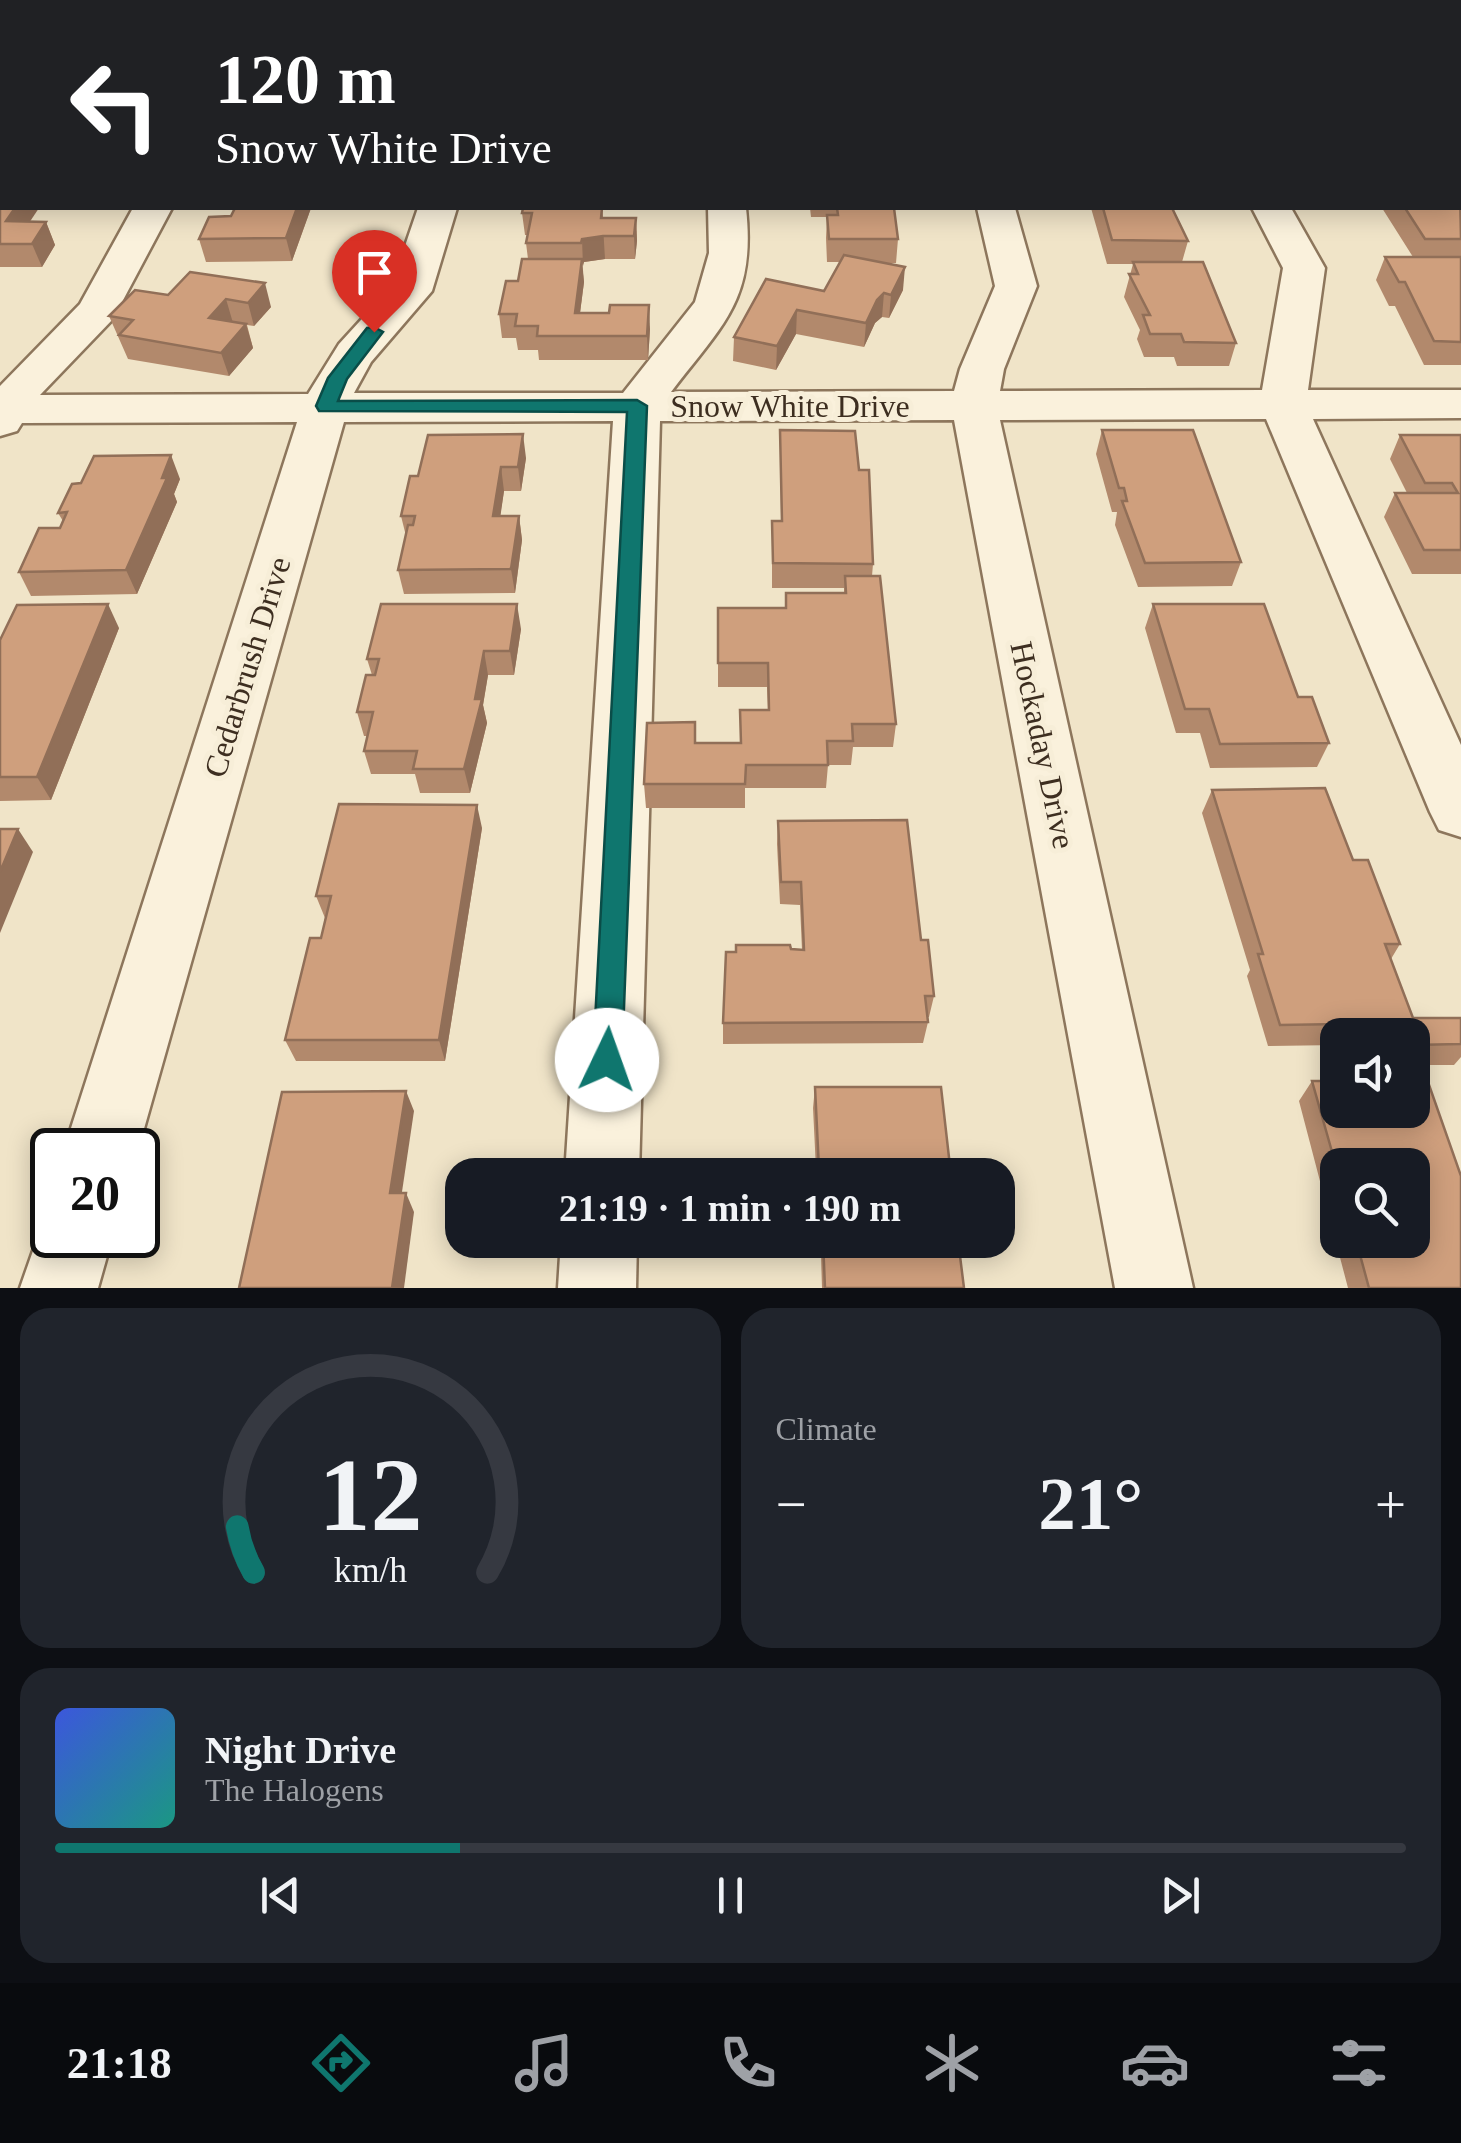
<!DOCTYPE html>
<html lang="en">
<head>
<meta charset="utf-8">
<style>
	:root { --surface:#171b24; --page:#20242c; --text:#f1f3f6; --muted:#9ea1a6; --line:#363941; --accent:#0f766e }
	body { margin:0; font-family:"Times New Roman",serif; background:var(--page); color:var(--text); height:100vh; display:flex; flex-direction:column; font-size:38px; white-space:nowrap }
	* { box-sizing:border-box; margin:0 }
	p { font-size:32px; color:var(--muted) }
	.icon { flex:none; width:55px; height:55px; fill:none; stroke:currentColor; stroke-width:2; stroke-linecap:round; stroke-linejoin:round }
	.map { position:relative; height:1288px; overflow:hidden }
	.side { display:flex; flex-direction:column; gap:20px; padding:20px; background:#0d0f14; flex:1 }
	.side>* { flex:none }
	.banner { position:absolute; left:0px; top:0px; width:1462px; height:210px; box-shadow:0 5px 25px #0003; background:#202124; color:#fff; overflow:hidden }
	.buttons { position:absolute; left:1320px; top:1018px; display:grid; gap:20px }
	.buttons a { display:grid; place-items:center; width:110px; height:110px; border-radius:20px; background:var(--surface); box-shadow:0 5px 25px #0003; font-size:50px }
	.speed { position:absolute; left:30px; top:1128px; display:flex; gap:20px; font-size:50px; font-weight:700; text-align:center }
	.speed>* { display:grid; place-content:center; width:130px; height:130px; border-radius:50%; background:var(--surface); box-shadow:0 5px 25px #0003; line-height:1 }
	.speed .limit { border:5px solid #111; border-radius:15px; background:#fff; color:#111 }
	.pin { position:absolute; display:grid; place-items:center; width:85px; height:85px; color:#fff; margin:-102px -42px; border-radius:50% 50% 50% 0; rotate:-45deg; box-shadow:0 0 10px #0007 }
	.pin .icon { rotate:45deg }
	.me { position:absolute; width:110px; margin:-55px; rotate:3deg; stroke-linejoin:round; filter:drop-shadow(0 0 8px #0008) }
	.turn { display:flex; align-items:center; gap:35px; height:210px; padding:0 50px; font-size:45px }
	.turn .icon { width:130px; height:130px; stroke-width:2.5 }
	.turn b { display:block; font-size:70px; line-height:85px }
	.big { font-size:75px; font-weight:700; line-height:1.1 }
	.side .card { flex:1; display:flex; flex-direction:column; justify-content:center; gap:15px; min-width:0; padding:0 35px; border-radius:30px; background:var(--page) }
	.side .dial { align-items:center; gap:0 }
	.dial svg { height:260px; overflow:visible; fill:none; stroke:var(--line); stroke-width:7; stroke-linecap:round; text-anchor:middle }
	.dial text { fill:var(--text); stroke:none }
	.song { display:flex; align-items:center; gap:30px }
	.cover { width:120px; height:120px; border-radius:15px; background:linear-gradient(135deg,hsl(230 70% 55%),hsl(170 70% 35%)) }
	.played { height:10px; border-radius:5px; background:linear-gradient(90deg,var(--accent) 30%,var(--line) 30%) }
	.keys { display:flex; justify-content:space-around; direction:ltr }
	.heat { display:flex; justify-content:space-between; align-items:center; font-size:55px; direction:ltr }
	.side .tiles { flex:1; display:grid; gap:20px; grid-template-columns:1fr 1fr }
	.card:last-child { grid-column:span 2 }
	.trip { position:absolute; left:445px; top:1158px; width:570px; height:100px; border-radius:30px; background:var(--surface); box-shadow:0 5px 25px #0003; font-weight:700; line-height:100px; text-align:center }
	.tab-bar { display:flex; height:160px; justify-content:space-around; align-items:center; background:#090b0e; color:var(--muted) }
	.tab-bar .icon { width:70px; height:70px }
	.tab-bar .on { color:var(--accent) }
	.tab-bar b { font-size:45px; color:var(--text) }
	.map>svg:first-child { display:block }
</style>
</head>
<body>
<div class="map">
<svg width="1461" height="1288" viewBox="0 0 1461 1288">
	<rect width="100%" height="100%" fill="#f0e4c8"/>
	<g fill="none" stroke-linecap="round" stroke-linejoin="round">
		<g stroke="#8d765c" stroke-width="5">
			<g id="minor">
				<path d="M471,0H503V2H472Z"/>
				<path d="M702,0H734V2H703Z"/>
				<path d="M923,0H955L956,2H925Z"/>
				<path d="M1145,0H1177L1178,2H1147Z"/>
				<path d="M1370,0H1402L1404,2H1372Z"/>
				<path d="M2,24V46L0,47V25Z"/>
				<rect x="1460" y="83" width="1" height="21"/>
				<path d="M133,208H172L113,319L40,395L308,394L339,344L391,287L418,208H457L432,291L371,362L354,393H623L695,302L709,253L708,208H746C756,300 723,324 671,392L954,391L960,369L995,286L977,208H1015L1037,286L1004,369L1000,391L1262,390L1283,268L1252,208H1291L1325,268L1308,390H1461V418L1313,419L1461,745V837L1439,830L1430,812L1266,419L1000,420L1193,1288H1115L954,420L660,421L639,1175H565L613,421L344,422L138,1150H64L297,422L22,423L17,431L0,436V386L80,304Z"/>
				<path d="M52,1206V1235H113L98,1288H20L48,1208Z"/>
				<path d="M561,1240H637L636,1288H558Z"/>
			</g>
		</g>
		<use href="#minor" fill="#faf1dc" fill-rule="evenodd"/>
	</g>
	<g fill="#b2896c" fill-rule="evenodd">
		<path d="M1012,0H1087L1088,2H1013Z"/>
		<path d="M1248,0H1326L1327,2H1249Z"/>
		<path d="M2,118V208L30,222H46L55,245L42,267H0V178H1L0,121Z"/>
		<path d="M1461,195V365H1424L1395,306H1389L1376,280L1385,257H1413L1382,208H1460Z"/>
		<path d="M311,208L292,261L206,262L199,239L231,216Z"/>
		<path d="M602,208L603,218H636L637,241L635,259H605L584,262L582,266L584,282L580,313L650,329L648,360H539L538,350H518L516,338H502L499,314L518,281L528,259L526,243L528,235H525L522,213Z"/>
		<path d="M810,208H894L898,239L896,263H883L903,290L889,318L882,317L875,323L864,347L796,334L776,370L733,361L734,337L824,291L840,262H827L826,238L827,217H811Z"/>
		<path d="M1091,208H1172L1188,241L1182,262L1236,343L1229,366H1177L1174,357H1144L1137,339L1140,330L1124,297L1133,264H1107Z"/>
		<path d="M190,272L271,307L254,326L247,325L253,348L229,376L128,359L109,316L168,295Z"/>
		<path d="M780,430L859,470L873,564L872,576L896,724L893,747H853L851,765H828L826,788H745V808H646L644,784L695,743H740V710H768L767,687H718V663L785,608L844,593V588H772V521H781Z"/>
		<path d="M1102,430L1241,562L1232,586L1138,587L1115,525L1117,512H1112L1096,454Z"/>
		<path d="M1400,435H1461V574H1412L1384,517L1395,493H1407L1390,459Z"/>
		<path d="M526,458L521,491H504L500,516H519L522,540L515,593L404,594L398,570L406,536L401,516L418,476Z"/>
		<path d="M180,479L174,494L177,502L137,594L31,596L19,572L60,528L63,521L58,513Z"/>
		<path d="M1153,604L1329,743L1317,767L1210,768L1200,733H1176L1145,628Z"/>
		<path d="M119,628L51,800L0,801V640Z"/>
		<path d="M521,629L514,675H488L483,705L487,723L470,793H420L415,774H371L364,751L368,736H364L357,712L372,675L367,659Z"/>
		<path d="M1212,790L1353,860L1400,944L1391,959L1413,1018H1461V1057L1454,1065H1412V1035H1338V1045L1268,1046L1247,976L1250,970L1202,813Z"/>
		<path d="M778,821L921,940L934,996L929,1017H927L928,1022L923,1043L723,1044V1023L791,949L802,950L800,905L780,904L777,844Z"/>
		<path d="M482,828L445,1061H296L285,1040L321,938L325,918L316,896Z"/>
		<path d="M1312,1081L1461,1288H1348L1299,1101ZM1338,1165L1412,1240H1338Z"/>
		<path d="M815,1087L951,1175H805L806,1169H816L813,1108Z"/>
		<path d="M806,1240H958L964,1288H822L821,1255L806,1254Z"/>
	</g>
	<g fill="#916f58">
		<path d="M15,208H39L15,244L6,221Z"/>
		<path d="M297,208H311L292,261L286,238Z"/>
		<path d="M602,208L605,259L584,262L583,266L582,239L601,218Z"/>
		<path d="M636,218L637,241L635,259L634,236Z"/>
		<path d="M46,222L55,245L42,267L32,244Z"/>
		<path d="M582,259L584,282L577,336L575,313Z"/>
		<path d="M905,267L903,290L889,318L891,295Z"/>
		<path d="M265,283L271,307L254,326L248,303Z"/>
		<path d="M884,293L882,317L875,323L864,347L866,323L877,300Z"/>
		<path d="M226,299L233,323L209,318Z"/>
		<path d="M649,305L650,329L648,360L647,336Z"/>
		<path d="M797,310L796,334L776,370L777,346Z"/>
		<path d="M246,324L253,348L229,376L221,353Z"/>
		<path d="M523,434L526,458L521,491L518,467Z"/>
		<path d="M171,455L180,479L174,494L177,502L137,594L126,570Z"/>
		<path d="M501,467L504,491L497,540L493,516Z"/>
		<path d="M519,516L522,540L515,593L511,569Z"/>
		<path d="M108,604L119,628L51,800L37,777Z"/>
		<path d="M517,604L521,629L514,675L510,651Z"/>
		<path d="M484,651L488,675L483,705L487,723L470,793L464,769Z"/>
		<path d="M477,805L482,828L445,1061L439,1040Z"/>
		<path d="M18,829L33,852L0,933V872Z"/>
		<path d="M406,1091L414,1111L399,1212L390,1193Z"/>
		<path d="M406,1193L414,1212L404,1288H392Z"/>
	</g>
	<g fill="#cf9f7d" stroke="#916f58" stroke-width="2.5">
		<path d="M92,0H166L165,2H90Z"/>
		<path d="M333,0H391L390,2H331Z"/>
		<path d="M560,0H659V2H559Z"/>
		<path d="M772,0H858L859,2H772Z"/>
		<path d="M1031,0H1087L1088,2H1032Z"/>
		<path d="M1266,0H1326L1327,2H1268Z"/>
		<path d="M2,118V158H0V121Z"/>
		<path d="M0,178H2V208H15L6,221L46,222L32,244H0Z"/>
		<path d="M1460,194L1461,239H1425L1405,208H1460Z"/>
		<path d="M235,208H297L286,238L199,239L209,217L231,216Z"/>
		<path d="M523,208H602L601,218H636L634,236H603L582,239L581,243H526L532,213H522Z"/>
		<path d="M837,208H894L898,239H829L827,215H838Z"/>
		<path d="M1103,208H1172L1188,241L1112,240Z"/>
		<path d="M844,255L905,267L891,295L884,293L877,300L866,323L797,310L777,346L734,337L766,279L824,291Z"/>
		<path d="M1385,257H1461V342L1434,341L1405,282H1399Z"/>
		<path d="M522,259H582L575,313H609L610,305H649L647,336H537L538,326H515L517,314H499L506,281H518Z"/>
		<path d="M1133,262H1203L1236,343L1184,342L1181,334H1150L1143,315H1150L1129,274H1138Z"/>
		<path d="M190,272L265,283L248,303L226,299L209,318L246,324L221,353L119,335L133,320L109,316L135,290L168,295Z"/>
		<path d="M780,430L855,431L859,470H869L873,564L773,563L772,521H782Z"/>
		<path d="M1102,430H1193L1241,562L1145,563L1122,501H1127L1124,488H1119Z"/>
		<path d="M523,434L518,467H501L493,516H519L511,569L398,570L408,525H413L415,516H401L410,476H418L428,435Z"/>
		<path d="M1400,435H1461V550H1424L1395,493H1458L1452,483H1425Z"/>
		<path d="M171,455L162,478H167L126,570L19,572L39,528H60L67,512L58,513L72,484L81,483L94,456Z"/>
		<path d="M845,576H880L896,724H852L853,741H827L828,765H746L745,784H644L647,723L695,722V743H741L740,710H769L768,663H718V608H786V593H846Z"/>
		<path d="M108,604L37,777H0V640L17,605Z"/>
		<path d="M381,604H517L510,651H484L475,699H482L464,769H413L417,751H364L373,712H357L366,675H375L379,659H367Z"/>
		<path d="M1153,604H1264L1298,697H1312L1329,743L1220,744L1209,709H1185Z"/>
		<path d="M1325,788L1353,860H1368L1400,944H1385L1413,1018H1461V1044L1412,1045V1035H1406L1402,1023L1280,1025L1258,954H1263L1212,790Z"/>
		<path d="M339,804L477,805L439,1040H285L310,938H321L331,896H316Z"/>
		<path d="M907,820L921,940H928L934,996H925L928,1022L723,1023L726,952H736V945H790L791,949L804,950L801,882H781L778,821Z"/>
		<path d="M0,829H18L0,872Z"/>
		<path d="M1312,1081H1338V1110H1412V1082H1428L1461,1176V1288H1369L1356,1240H1412V1165H1338V1173Z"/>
		<path d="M815,1087H941L951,1175H806V1169H819Z"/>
		<path d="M406,1091L390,1193H406L392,1288H239L282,1092Z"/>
		<path d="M823,1240H958L964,1288H825Z"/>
	</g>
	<path fill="#0f766e" stroke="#0a4d48" stroke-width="2.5" d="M374,327L383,332L347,379L338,401L637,400L647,406L622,1060L618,1069L607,1073L597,1069L593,1060L627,412L319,411L316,406L328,378L367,328Z"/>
	<g text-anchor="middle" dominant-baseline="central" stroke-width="10" stroke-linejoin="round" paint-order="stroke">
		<g font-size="32" fill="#3d2e20" stroke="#f7eed8">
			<text x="790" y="406">Snow White Drive</text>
			<text transform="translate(247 667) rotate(-73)">Cedarbrush Drive</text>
			<text transform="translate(1043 745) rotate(78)">Hockaday Drive</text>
		</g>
	</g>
</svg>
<div class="buttons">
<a><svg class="icon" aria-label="sound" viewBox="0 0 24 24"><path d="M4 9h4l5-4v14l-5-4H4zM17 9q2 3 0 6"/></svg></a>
<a><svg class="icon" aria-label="search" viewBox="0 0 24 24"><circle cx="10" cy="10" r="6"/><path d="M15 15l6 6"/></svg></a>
</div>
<div class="speed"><div class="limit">20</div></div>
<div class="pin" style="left:374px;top:332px;background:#d93025"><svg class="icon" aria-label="arrive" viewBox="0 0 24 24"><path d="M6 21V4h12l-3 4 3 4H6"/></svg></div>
<svg class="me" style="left:607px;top:1060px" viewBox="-20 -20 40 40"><circle r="19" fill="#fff"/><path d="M0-13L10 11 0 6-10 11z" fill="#0f766e"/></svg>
<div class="trip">21:19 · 1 min · 190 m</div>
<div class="banner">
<div class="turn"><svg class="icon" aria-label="left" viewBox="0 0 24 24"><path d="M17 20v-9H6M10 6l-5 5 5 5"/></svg><div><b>120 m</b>Snow White Drive</div></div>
</div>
</div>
<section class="side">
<div class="tiles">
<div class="card dial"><svg viewBox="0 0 100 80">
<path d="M14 69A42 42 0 1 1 86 69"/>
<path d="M14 69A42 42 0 0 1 9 55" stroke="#0f766e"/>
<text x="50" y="56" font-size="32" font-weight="700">12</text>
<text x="50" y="72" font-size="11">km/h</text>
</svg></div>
<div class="card"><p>Climate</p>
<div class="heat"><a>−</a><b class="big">21°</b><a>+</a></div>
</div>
<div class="card">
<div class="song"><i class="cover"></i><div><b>Night Drive</b><p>The Halogens</p></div></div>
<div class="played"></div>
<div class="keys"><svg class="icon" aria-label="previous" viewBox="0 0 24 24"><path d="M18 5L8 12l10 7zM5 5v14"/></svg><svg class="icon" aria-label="pause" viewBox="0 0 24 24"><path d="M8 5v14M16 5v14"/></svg><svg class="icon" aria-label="next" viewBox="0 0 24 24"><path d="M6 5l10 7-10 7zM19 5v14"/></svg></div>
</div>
</div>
</section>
<nav class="tab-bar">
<b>21:18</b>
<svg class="icon on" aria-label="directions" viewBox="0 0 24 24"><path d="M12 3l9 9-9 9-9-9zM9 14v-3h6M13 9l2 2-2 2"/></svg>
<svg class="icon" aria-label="music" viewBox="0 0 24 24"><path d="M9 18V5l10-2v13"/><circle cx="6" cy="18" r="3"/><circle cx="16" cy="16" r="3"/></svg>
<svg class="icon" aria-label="phone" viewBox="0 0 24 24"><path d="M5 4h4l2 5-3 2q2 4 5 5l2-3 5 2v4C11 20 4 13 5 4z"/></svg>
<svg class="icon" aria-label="climate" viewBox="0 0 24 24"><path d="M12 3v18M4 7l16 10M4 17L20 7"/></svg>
<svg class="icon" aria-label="car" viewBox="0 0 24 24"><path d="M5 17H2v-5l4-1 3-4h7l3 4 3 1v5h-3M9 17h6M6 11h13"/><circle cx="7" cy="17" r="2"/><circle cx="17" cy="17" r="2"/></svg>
<svg class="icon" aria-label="filters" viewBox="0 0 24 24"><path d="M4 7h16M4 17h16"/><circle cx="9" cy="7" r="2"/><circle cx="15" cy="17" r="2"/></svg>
</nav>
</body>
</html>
